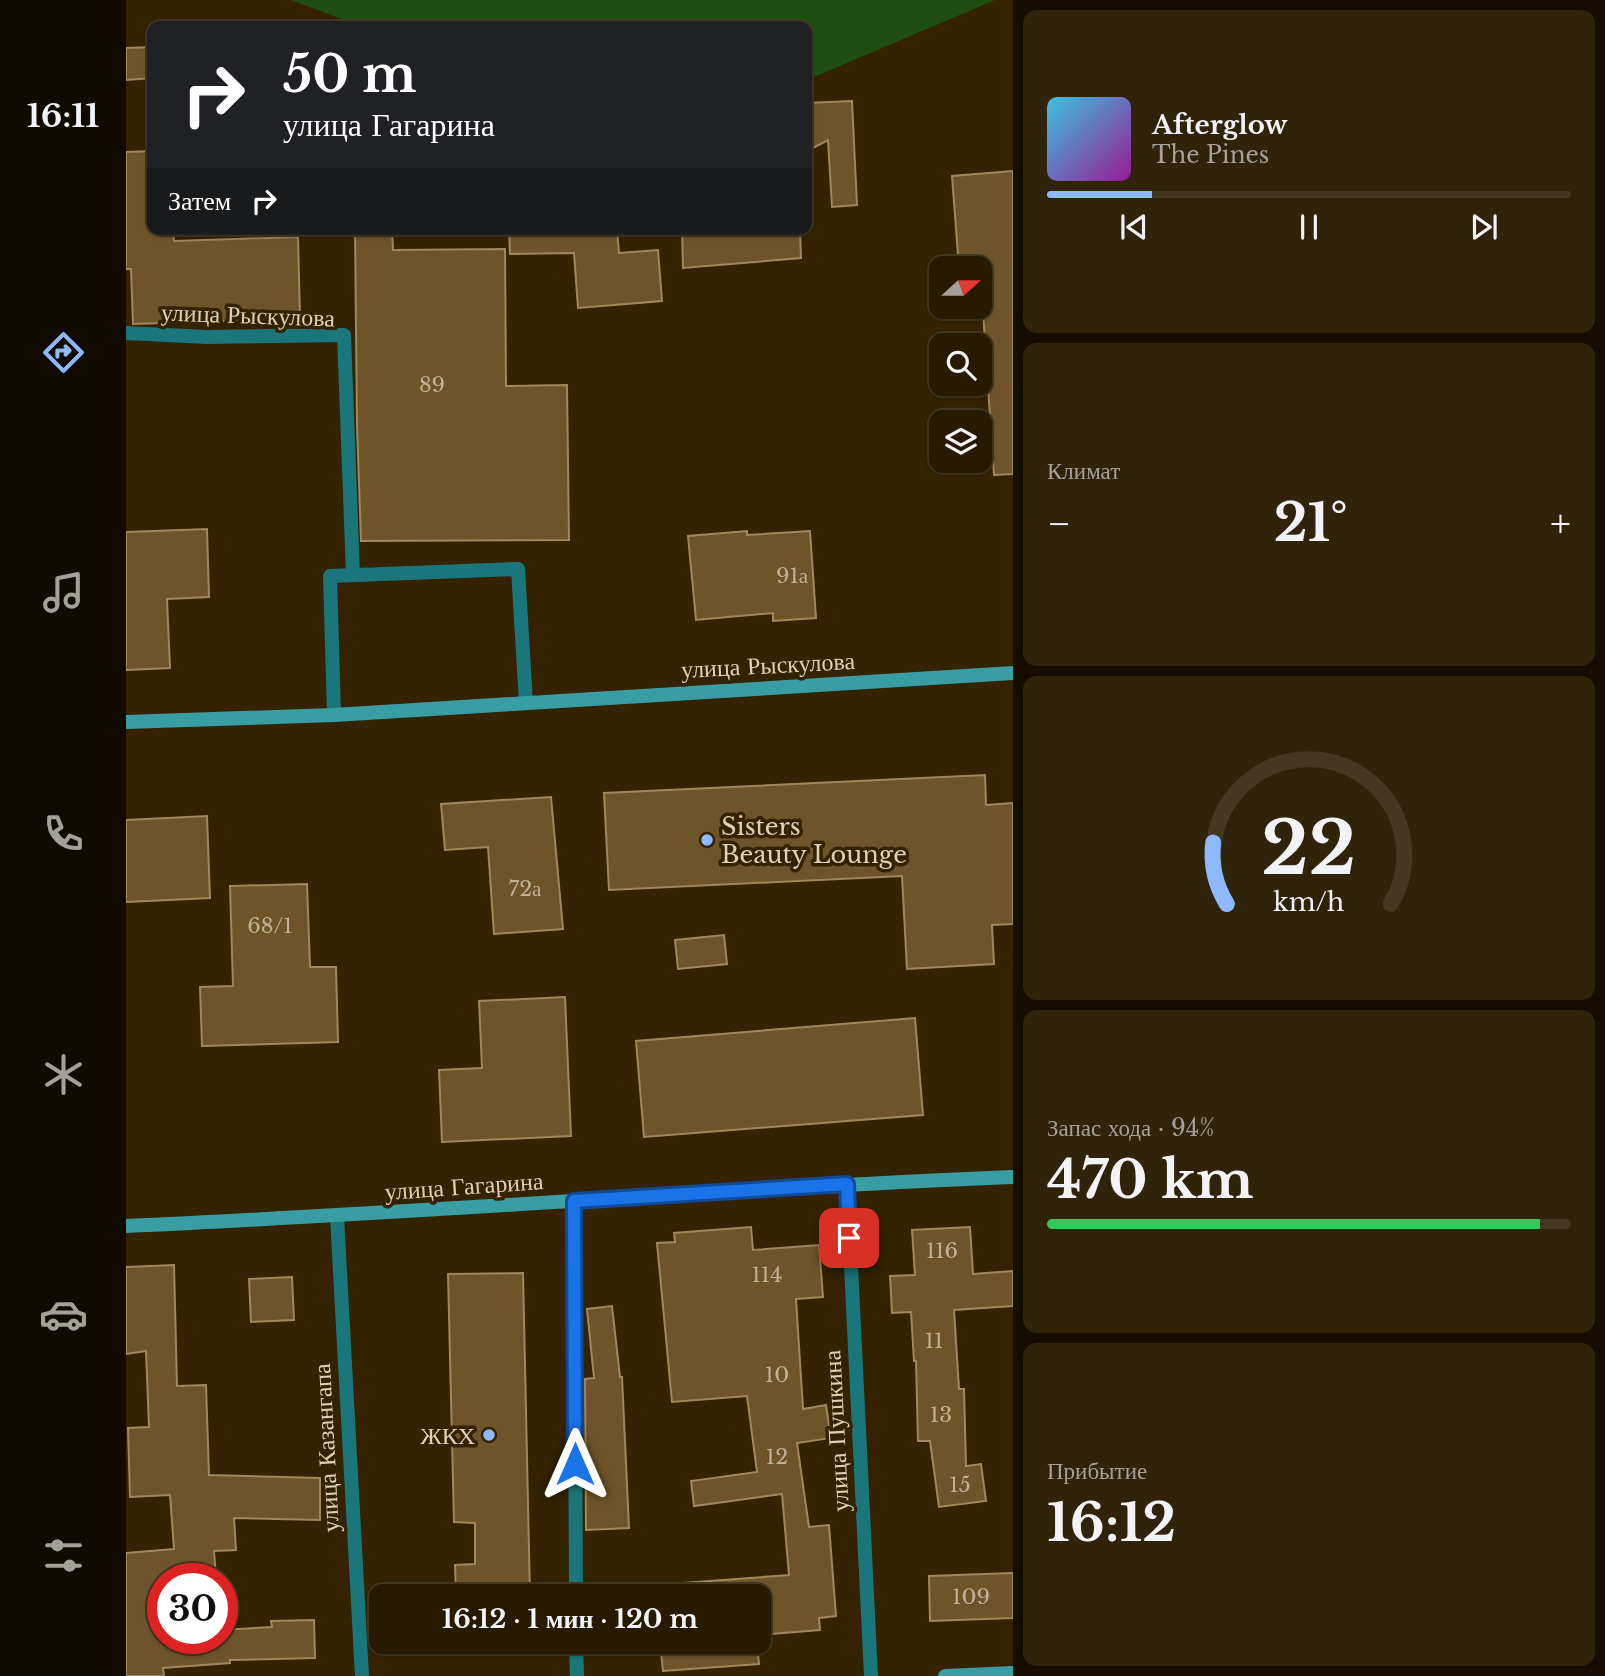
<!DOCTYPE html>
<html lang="ru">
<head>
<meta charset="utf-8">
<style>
	:root { --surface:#271a00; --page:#2f230a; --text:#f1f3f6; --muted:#a4a199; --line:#433822; --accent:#8eb9fd }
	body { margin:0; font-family:"Libre Baskerville",serif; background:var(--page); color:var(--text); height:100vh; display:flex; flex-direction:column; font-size:26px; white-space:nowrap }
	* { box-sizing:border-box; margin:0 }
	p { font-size:23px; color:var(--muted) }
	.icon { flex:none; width:38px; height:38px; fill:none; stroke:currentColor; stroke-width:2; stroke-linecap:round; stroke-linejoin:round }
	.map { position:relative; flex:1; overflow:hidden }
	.sheet { display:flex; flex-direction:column; gap:10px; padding:10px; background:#150e00; width:592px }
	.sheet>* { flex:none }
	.guide { position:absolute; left:21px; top:21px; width:665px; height:214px; border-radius:14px; box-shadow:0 2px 5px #0004,0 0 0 2px var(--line); background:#202124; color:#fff; overflow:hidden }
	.needle { width:46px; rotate:69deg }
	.fabs { position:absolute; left:803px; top:256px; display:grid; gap:14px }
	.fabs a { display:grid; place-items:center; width:63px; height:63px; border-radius:14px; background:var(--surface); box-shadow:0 2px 5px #0004,0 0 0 2px var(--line); font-size:35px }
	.speed { position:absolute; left:21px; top:1563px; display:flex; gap:14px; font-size:35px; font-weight:700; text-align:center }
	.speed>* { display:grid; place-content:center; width:91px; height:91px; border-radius:50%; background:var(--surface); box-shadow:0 2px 5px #0004,0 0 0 2px var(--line); line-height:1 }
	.speed .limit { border:10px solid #d22; background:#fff; color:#111 }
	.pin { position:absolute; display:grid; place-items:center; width:60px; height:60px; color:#fff; margin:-30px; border-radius:14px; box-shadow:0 4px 10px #0006 }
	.me { position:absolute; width:77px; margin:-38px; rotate:0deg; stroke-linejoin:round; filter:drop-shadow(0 0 5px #0008) }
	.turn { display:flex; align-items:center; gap:24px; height:147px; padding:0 21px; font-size:32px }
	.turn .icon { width:91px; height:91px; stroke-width:2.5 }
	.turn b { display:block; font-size:49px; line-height:60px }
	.then { display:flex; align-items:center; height:66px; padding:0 21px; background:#0003; gap:14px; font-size:26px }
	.big { font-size:52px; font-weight:700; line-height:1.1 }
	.sheet .tile { flex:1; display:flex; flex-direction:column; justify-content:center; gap:10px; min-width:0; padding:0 24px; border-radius:14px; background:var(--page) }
	.sheet .dial { align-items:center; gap:0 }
	.dial svg { height:182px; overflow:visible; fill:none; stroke:var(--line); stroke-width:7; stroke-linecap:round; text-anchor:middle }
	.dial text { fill:var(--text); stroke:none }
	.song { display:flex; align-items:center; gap:21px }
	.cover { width:84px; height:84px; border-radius:10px; background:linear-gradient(135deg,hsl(190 70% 55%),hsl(300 70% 35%)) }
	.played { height:7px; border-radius:4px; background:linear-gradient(90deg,var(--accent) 20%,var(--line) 20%) }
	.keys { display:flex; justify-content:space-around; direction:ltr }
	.heat { display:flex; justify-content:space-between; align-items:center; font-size:38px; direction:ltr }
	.charge { height:10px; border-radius:5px; background:linear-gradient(90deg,#34c759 94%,var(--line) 0) }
	.trip { position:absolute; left:243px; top:1584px; width:402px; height:70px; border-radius:14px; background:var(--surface); box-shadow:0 2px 5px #0004,0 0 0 2px var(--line); font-weight:700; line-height:70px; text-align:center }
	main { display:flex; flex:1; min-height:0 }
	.menu { display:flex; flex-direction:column; width:126px; justify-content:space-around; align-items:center; background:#100a00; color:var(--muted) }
	.menu .icon { width:49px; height:49px }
	.menu .selected { color:var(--accent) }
	.menu b { font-size:32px; color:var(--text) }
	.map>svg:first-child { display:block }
</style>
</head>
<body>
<main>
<nav class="menu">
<b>16:11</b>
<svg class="icon selected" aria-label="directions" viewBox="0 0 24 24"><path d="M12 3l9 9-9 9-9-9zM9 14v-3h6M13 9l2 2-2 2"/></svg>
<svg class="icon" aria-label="music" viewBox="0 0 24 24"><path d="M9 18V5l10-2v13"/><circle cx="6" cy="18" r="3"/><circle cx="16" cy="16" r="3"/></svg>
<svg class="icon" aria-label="phone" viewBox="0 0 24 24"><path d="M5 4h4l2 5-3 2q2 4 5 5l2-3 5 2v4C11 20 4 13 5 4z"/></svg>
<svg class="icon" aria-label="climate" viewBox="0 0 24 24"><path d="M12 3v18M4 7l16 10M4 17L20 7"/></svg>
<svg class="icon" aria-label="car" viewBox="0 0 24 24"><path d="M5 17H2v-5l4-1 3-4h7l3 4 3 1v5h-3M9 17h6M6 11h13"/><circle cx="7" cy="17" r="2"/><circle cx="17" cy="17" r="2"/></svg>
<svg class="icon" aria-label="filters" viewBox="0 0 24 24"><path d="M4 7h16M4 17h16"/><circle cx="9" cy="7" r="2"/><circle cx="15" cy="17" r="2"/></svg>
</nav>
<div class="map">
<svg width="888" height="1676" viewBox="0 0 888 1676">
	<rect width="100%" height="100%" fill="#342200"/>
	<path fill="#1e4e10" d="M165,0H869L681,80V26H234Z"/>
	<g fill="#6e5428" stroke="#a2875a" stroke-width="2">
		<path d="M26,47V78L0,80V48Z"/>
		<path d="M726,101L731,205L706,207L702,140L681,151V103Z"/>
		<path d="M26,151V229H47L48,241L172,237L174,319L7,324L5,269H0V152Z"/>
		<path d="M887,171V474L868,475L854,268H833L826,176Z"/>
		<path d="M229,229H266L267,250L379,249L380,386L441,385L443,540L235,541L231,425Z"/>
		<path d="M383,229H491L493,253L532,250L536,301L452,308L448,253L384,254Z"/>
		<path d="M556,229H674L675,258L557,268Z"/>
		<path d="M81,529L83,597L41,599L44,668L0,670V532Z"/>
		<path d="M621,531V535L684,531L690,618L647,621V613L570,620L562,536Z"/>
		<path d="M859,775L860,805L887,803V924L866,925L868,964L781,969L776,876L483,890L478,793Z"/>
		<path d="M425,797L437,929L368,934L362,847L319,850L315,804Z"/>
		<path d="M81,816L84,898L0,902V820Z"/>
		<path d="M181,884L184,967H210L212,1042L76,1046L74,987L107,986L104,886Z"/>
		<path d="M598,935L601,964L552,969L549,940Z"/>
		<path d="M439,997L445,1136L316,1142L313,1070L356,1068L353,1001Z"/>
		<path d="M789,1018L797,1115L518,1137L510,1041Z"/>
		<path d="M625,1227L627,1250L693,1245L697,1297L670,1299L677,1409L700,1405L705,1438L671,1443L683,1527L703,1525L710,1616L693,1618L694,1630L634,1635V1596H531L530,1585L663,1575L656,1494L568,1506L565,1481L631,1472L621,1396L546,1402L531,1243L549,1242L548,1233Z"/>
		<path d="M844,1227L847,1274L887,1271V1306L828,1310L833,1389H838L840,1466L855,1464L860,1501L813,1507L804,1441H792L790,1361H788L785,1312L766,1313L764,1276L789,1275L786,1230Z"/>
		<path d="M48,1265L51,1386L80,1385L83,1475L194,1478V1520L108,1518L110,1550L88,1551L90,1578H37V1587L32,1588L35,1638H96V1630L146,1627L145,1621L188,1620L189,1658L104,1660V1663L37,1668L38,1676H0V1553L48,1549L44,1495L4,1497L2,1428L23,1427L20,1351L0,1354V1267Z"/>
		<path d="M397,1273L404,1596H330L329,1565L349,1564V1523L328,1522L322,1274Z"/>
		<path d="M166,1277L168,1320L125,1322L123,1279Z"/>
		<path d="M486,1306L494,1377H496L503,1528L460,1530L459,1379L468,1378L461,1309Z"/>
		<path d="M887,1573V1618L804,1621L803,1576Z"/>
		<path d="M534,1642H631L633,1664L537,1671Z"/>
	</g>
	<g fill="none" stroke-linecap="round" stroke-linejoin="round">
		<g stroke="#1a767a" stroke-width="14">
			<path d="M0,333L81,337L218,335L227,575"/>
			<path d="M208,715L204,576L392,569L400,703"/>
			<path d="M721,1184L745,1676"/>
			<path d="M448,1201L450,1596"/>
			<path d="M211,1217L236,1676"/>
			<path d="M450,1642L451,1676"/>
		</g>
		<g stroke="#399ea3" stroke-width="14">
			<path d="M0,722L208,715L888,673"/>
			<path d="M0,1226C296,1213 591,1189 888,1177"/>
			<path d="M819,1676L888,1673"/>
		</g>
	</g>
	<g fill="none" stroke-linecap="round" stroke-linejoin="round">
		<g stroke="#114b97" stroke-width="18">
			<path id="route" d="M449,1464L448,1201L721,1184L723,1238"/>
		</g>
		<use href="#route" stroke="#1a73e8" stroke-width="12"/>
	</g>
	<g fill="#8eb9fd" stroke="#342200" stroke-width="2.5">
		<circle cx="581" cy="840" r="7"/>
		<circle cx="363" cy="1435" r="7"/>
	</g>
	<g text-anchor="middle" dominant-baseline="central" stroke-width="7" stroke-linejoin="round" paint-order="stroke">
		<g font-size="21" fill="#c2b195">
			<text x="306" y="385">89</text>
			<text x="666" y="576">91а</text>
			<text x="399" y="889">72а</text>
			<text x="144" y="926">68/1</text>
			<text x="816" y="1251">116</text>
			<text x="641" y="1275">114</text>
			<text x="808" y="1341">11</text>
			<text x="651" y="1375">10</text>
			<text x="815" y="1415">13</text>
			<text x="651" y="1457">12</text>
			<text x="834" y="1485">15</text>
			<text x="845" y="1597">109</text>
		</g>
		<g font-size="24" fill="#ded0b9" stroke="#342200">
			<text transform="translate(122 315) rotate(2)">улица Рыскулова</text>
			<text transform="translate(642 665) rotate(-3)">улица Рыскулова</text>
			<text transform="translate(338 1186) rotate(-4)">улица Гагарина</text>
			<text transform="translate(710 1431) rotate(-93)">улица Пушкина</text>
			<text transform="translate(200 1448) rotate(-93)">улица Казангапа</text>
		</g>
		<g font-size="24" fill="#ded0b9" stroke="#342200" text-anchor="start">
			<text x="595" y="826">Sisters<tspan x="595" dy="28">Beauty Lounge</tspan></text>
			<text x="349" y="1435" text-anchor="end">ЖКХ</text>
		</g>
	</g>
</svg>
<div class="fabs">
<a><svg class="needle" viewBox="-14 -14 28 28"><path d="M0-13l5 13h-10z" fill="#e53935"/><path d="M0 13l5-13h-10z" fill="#a4a199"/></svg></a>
<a><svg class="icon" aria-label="search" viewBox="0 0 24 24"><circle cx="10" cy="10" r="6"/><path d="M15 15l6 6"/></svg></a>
<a><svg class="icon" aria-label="layers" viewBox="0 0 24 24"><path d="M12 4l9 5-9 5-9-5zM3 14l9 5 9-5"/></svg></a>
</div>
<div class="speed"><div class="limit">30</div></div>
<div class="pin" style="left:723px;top:1238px;background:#d93025"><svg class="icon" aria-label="arrive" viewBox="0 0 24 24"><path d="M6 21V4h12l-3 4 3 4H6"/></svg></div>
<svg class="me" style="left:449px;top:1464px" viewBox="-20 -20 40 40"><path d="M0-17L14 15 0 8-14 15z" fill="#1a73e8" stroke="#fff" stroke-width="4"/></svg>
<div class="trip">16:12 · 1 мин · 120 m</div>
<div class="guide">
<div class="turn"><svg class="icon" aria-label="right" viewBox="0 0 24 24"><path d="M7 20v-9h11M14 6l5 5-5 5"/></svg><div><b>50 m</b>улица Гагарина</div></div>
<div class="then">Затем<svg class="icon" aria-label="right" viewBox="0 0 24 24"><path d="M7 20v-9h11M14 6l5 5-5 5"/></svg></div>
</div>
</div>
<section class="sheet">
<div class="tile">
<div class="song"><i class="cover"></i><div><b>Afterglow</b><p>The Pines</p></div></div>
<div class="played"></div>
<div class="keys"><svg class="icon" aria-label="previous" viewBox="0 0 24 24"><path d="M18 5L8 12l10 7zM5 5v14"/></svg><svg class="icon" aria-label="pause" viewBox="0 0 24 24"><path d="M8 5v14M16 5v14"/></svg><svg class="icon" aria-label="next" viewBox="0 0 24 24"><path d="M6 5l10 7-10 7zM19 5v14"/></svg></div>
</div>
<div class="tile"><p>Климат</p>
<div class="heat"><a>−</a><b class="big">21°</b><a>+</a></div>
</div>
<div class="tile dial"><svg viewBox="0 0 100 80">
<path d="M14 69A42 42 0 1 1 86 69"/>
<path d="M14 69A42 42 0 0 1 8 42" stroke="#8eb9fd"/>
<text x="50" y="56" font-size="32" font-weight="700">22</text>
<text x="50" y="72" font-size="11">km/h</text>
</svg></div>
<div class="tile"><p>Запас хода · 94%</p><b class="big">470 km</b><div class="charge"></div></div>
<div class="tile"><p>Прибытие</p><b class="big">16:12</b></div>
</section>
</main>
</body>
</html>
